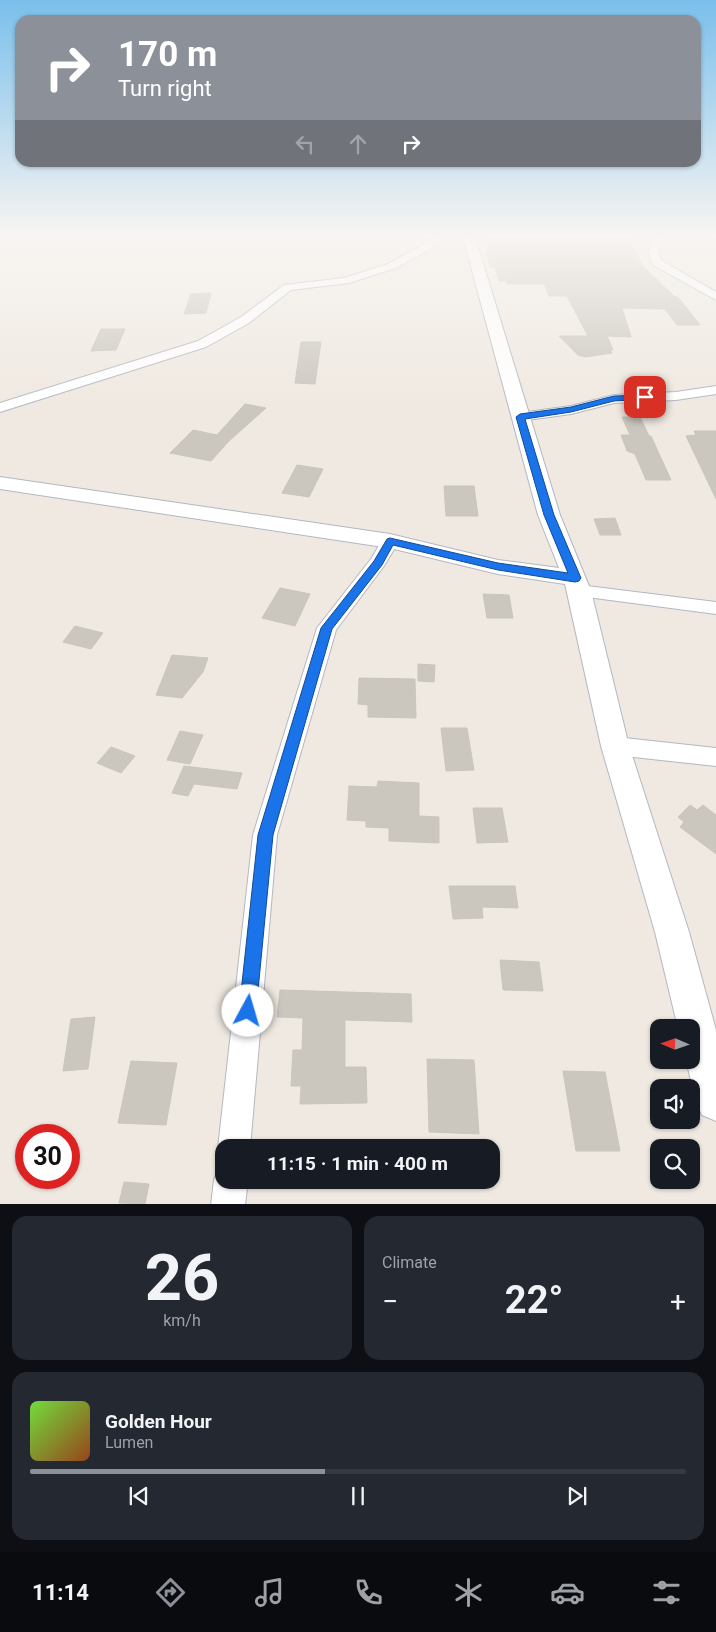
<!DOCTYPE html>
<html lang="en">
<head>
<meta charset="utf-8">
<style>
	:root { --surface:#171b24; --page:#242831; --text:#f1f3f6; --muted:#9ea1a6; --line:#363941; --accent:#8c9099 }
	body { margin:0; font-family:Roboto,sans-serif; background:var(--page); color:var(--text); height:100vh; display:flex; flex-direction:column; font-size:19px; white-space:nowrap }
	* { box-sizing:border-box; margin:0 }
	p { font-size:16px; color:var(--muted) }
	.icon { flex:none; width:28px; height:28px; fill:none; stroke:currentColor; stroke-width:2; stroke-linecap:round; stroke-linejoin:round }
	.map { position:relative; height:1204px; overflow:hidden }
	.panel { display:flex; flex-direction:column; gap:12px; padding:12px; background:#0d0f14; flex:1 }
	.panel>* { flex:none }
	.hud { position:absolute; left:15px; top:15px; width:686px; height:152px; border-radius:15px; box-shadow:0 1px 4px #0004; background:#8c9099; color:#fff; overflow:hidden }
	.needle { width:32px; rotate:272deg }
	.tools { position:absolute; left:650px; top:1019px; display:grid; gap:10px }
	.tools a { display:grid; place-items:center; width:50px; height:50px; border-radius:10px; background:var(--surface); box-shadow:0 1px 4px #0004; font-size:25px }
	.speed { position:absolute; left:15px; top:1124px; display:flex; gap:10px; font-size:25px; font-weight:700; text-align:center }
	.speed>* { display:grid; place-content:center; width:65px; height:65px; border-radius:50%; background:var(--surface); box-shadow:0 1px 4px #0004; line-height:1 }
	.speed .limit { border:8px solid #d22; background:#fff; color:#111 }
	.pin { position:absolute; display:grid; place-items:center; width:42px; height:42px; color:#fff; margin:-21px; border-radius:10px; box-shadow:0 2px 8px #0006 }
	.me { position:absolute; width:55px; margin:-28px; rotate:6deg; stroke-linejoin:round; filter:drop-shadow(0 0 4px #0008) }
	.turn { display:flex; align-items:center; gap:18px; height:105px; padding:0 20px; font-size:22px }
	.turn .icon { width:65px; height:65px; stroke-width:2.5 }
	.turn b { display:block; font-size:35px; line-height:42px }
	.lanes { display:flex; align-items:center; height:48px; padding:0 20px; background:#0003; justify-content:center; gap:25px; direction:ltr }
	.lanes .off { opacity:.35 }
	.big { font-size:38px; font-weight:700; line-height:1.1 }
	.panel .tile { flex:1; display:flex; flex-direction:column; justify-content:center; gap:8px; min-width:0; padding:0 18px; border-radius:15px; background:var(--page) }
	.panel .dial { align-items:center; gap:0 }
	.dial b { font-size:65px; line-height:1 }
	.song { display:flex; align-items:center; gap:15px }
	.cover { width:60px; height:60px; border-radius:8px; background:linear-gradient(135deg,hsl(100 70% 55%),hsl(20 70% 35%)) }
	.played { height:5px; border-radius:2px; background:linear-gradient(90deg,var(--accent) 45%,var(--line) 45%) }
	.keys { display:flex; justify-content:space-around; direction:ltr }
	.heat { display:flex; justify-content:space-between; align-items:center; font-size:28px; direction:ltr }
	.panel .tiles { flex:1; display:grid; gap:12px; grid-template-columns:1fr 1fr }
	.tile:last-child { grid-column:span 2 }
	.trip { position:absolute; left:215px; top:1139px; width:285px; height:50px; border-radius:15px; background:var(--surface); box-shadow:0 1px 4px #0004; font-weight:700; line-height:50px; text-align:center }
	.menu { display:flex; height:80px; justify-content:space-around; align-items:center; background:#090b0e; color:var(--muted) }
	.menu .icon { width:35px; height:35px }
	.menu .active { color:var(--accent) }
	.menu b { font-size:22px; color:var(--text) }
	.map>svg:first-child { display:block }
</style>
</head>
<body>
<div class="map">
<svg width="716" height="1205" viewBox="0 0 716 1205">
	<rect width="100%" height="100%" fill="#efe9e1"/>
	<g fill="#cbc7bf" stroke="#cbc5ba">
		<path d="M575,238L628,240L644,267L675,297H678L700,325H677L665,309L622,308L631,337L607,336L613,350H610L612,353L585,357L578,355L559,336H588L567,296H549L544,284H507L506,281H499L495,267H490L486,249H490L488,240H576Z"/>
		<path d="M211,293L206,313L184,314L191,294Z"/>
		<path d="M101,329H125L116,350L91,351Z"/>
		<path d="M301,342H321L315,384L295,383Z"/>
		<path d="M245,404L266,408L228,442L211,461L170,453L193,430L217,435Z"/>
		<path d="M622,417H640L649,436H651L671,480H646L635,454L627,451L621,435H630Z"/>
		<path d="M694,431H716V499L686,436L696,435Z"/>
		<path d="M297,465L323,469L309,497L282,493Z"/>
		<path d="M444,486H474L478,516H446Z"/>
		<path d="M615,518L621,535H600L594,519Z"/>
		<path d="M280,588L310,594L295,626L262,618Z"/>
		<path d="M483,594L509,595L513,618H487Z"/>
		<path d="M75,626L103,633L91,649L63,642Z"/>
		<path d="M172,655L208,658L203,672L182,698L156,695Z"/>
		<path d="M418,664L435,665L434,682L418,681Z"/>
		<path d="M359,678L415,679L416,718L368,717V705L358,704Z"/>
		<path d="M441,728H467L474,770L446,771Z"/>
		<path d="M180,731L203,735L190,764L167,760Z"/>
		<path d="M111,747L135,756L121,773L97,763Z"/>
		<path d="M184,766L242,773L237,789L194,784L188,796L172,793Z"/>
		<path d="M378,781L419,783V816L439,817V843L389,841V828L366,827V821L347,820L349,786L377,787Z"/>
		<path d="M690,805L697,810L703,805L716,815V854L680,827L684,822L678,817Z"/>
		<path d="M473,808H502L508,842L477,843Z"/>
		<path d="M449,886H515L518,908L482,907L483,918L453,919Z"/>
		<path d="M500,960L539,962L543,991L503,990Z"/>
		<path d="M280,990L411,994L412,1022L345,1020V1067H366L367,1103L300,1104L301,1086H291L293,1050H302L303,1018L277,1017Z"/>
		<path d="M95,1017L88,1069L63,1071L71,1019Z"/>
		<path d="M427,1059L474,1060L479,1134L429,1132Z"/>
		<path d="M131,1061L177,1063L166,1125L118,1123Z"/>
		<path d="M563,1071L605,1072L620,1151H576Z"/>
		<path d="M124,1182L149,1184L145,1204L119,1203Z"/>
	</g>
	<g fill="none" stroke-linecap="round" stroke-linejoin="round">
		<g stroke="#b4b7c1" stroke-width="2">
			<g id="minor">
				<path d="M434,237H444L439,244L396,268L349,283L291,290L249,323L206,347L0,412V403L198,341L241,317L284,285L344,278L388,264L432,240Z"/>
				<path d="M655,237H665L658,252L662,261L716,292V300L653,265L648,252Z"/>
				<path d="M716,386V394L676,400L614,403L571,414L520,421L515,420L513,417L515,414L520,413L571,406L614,395L676,392Z"/>
				<path d="M390,536L396,537L399,541L384,566L336,630L277,835L250,1148H224V1160L218,1148L253,835L317,628L371,559L384,537Z"/>
				<path d="M579,585L716,602V614L572,595L570,591L572,587Z"/>
				<path d="M615,737L716,748V766L615,755L607,752L604,746L607,740Z"/>
				<path d="M224,1167V1180H248L245,1205H211L214,1180L219,1168Z"/>
			</g>
		</g>
		<g stroke="#b4b7c1" stroke-width="2">
			<path id="tertiary" d="M463,237H475L560,515L591,591L629,746L689,932L716,1030V1121L702,1115L696,1101L686,1060H691V1028H678L655,932L601,746L565,584L498,574L390,548L0,489V477L390,534L498,560L559,568L538,515Z"/>
		</g>
		<use href="#minor" fill="#fff" fill-rule="evenodd"/>
		<use href="#tertiary" fill="#fff" fill-rule="evenodd"/>
	</g>
	<linearGradient id="sky" x2="0" y2="1"><stop stop-color="#7abfeb"/><stop offset="0.58" stop-color="#f8f5f2"/><stop offset="1" stop-color="#f8f5f2" stop-opacity="0"/></linearGradient>
	<rect width="716" height="406" fill="url(#sky)"/>
	<path fill="#1a73e8" stroke="#114b97" d="M645,395L648,396V399L614,401L571,412L525,419L554,515L581,578L579,581L575,582L498,570L393,545L382,565L332,629L273,835L256,1011L254,1017L248,1020L242,1017L239,1011L258,835L321,628L374,561L387,539L390,538L498,563L568,573L544,515L516,417L520,414L571,407L614,396Z"/>
</svg>
<div class="tools">
<a><svg class="needle" viewBox="-14 -14 28 28"><path d="M0-13l5 13h-10z" fill="#e53935"/><path d="M0 13l5-13h-10z" fill="#9ea1a6"/></svg></a>
<a><svg class="icon" aria-label="sound" viewBox="0 0 24 24"><path d="M4 9h4l5-4v14l-5-4H4zM17 9q2 3 0 6"/></svg></a>
<a><svg class="icon" aria-label="search" viewBox="0 0 24 24"><circle cx="10" cy="10" r="6"/><path d="M15 15l6 6"/></svg></a>
</div>
<div class="speed"><div class="limit">30</div></div>
<div class="pin" style="left:645px;top:397px;background:#d93025"><svg class="icon" aria-label="arrive" viewBox="0 0 24 24"><path d="M6 21V4h12l-3 4 3 4H6"/></svg></div>
<svg class="me" style="left:248px;top:1011px" viewBox="-20 -20 40 40"><circle r="19" fill="#fff"/><path d="M0-13L10 11 0 6-10 11z" fill="#1a73e8"/></svg>
<div class="trip">11:15 · 1 min · 400 m</div>
<div class="hud">
<div class="turn"><svg class="icon" aria-label="right" viewBox="0 0 24 24"><path d="M7 20v-9h11M14 6l5 5-5 5"/></svg><div><b>170 m</b>Turn right</div></div>
<div class="lanes"><svg class="icon off" aria-label="left" viewBox="0 0 24 24"><path d="M17 20v-9H6M10 6l-5 5 5 5"/></svg><svg class="icon off" aria-label="ahead" viewBox="0 0 24 24"><path d="M12 20V5M6 11l6-6 6 6"/></svg><svg class="icon" aria-label="right" viewBox="0 0 24 24"><path d="M7 20v-9h11M14 6l5 5-5 5"/></svg></div>
</div>
</div>
<section class="panel">
<div class="tiles">
<div class="tile dial"><b>26</b><p>km/h</p></div>
<div class="tile"><p>Climate</p>
<div class="heat"><a>−</a><b class="big">22°</b><a>+</a></div>
</div>
<div class="tile">
<div class="song"><i class="cover"></i><div><b>Golden Hour</b><p>Lumen</p></div></div>
<div class="played"></div>
<div class="keys"><svg class="icon" aria-label="previous" viewBox="0 0 24 24"><path d="M18 5L8 12l10 7zM5 5v14"/></svg><svg class="icon" aria-label="pause" viewBox="0 0 24 24"><path d="M8 5v14M16 5v14"/></svg><svg class="icon" aria-label="next" viewBox="0 0 24 24"><path d="M6 5l10 7-10 7zM19 5v14"/></svg></div>
</div>
</div>
</section>
<nav class="menu">
<b>11:14</b>
<svg class="icon active" aria-label="directions" viewBox="0 0 24 24"><path d="M12 3l9 9-9 9-9-9zM9 14v-3h6M13 9l2 2-2 2"/></svg>
<svg class="icon" aria-label="music" viewBox="0 0 24 24"><path d="M9 18V5l10-2v13"/><circle cx="6" cy="18" r="3"/><circle cx="16" cy="16" r="3"/></svg>
<svg class="icon" aria-label="phone" viewBox="0 0 24 24"><path d="M5 4h4l2 5-3 2q2 4 5 5l2-3 5 2v4C11 20 4 13 5 4z"/></svg>
<svg class="icon" aria-label="climate" viewBox="0 0 24 24"><path d="M12 3v18M4 7l16 10M4 17L20 7"/></svg>
<svg class="icon" aria-label="car" viewBox="0 0 24 24"><path d="M5 17H2v-5l4-1 3-4h7l3 4 3 1v5h-3M9 17h6M6 11h13"/><circle cx="7" cy="17" r="2"/><circle cx="17" cy="17" r="2"/></svg>
<svg class="icon" aria-label="filters" viewBox="0 0 24 24"><path d="M4 7h16M4 17h16"/><circle cx="9" cy="7" r="2"/><circle cx="15" cy="17" r="2"/></svg>
</nav>
</body>
</html>
